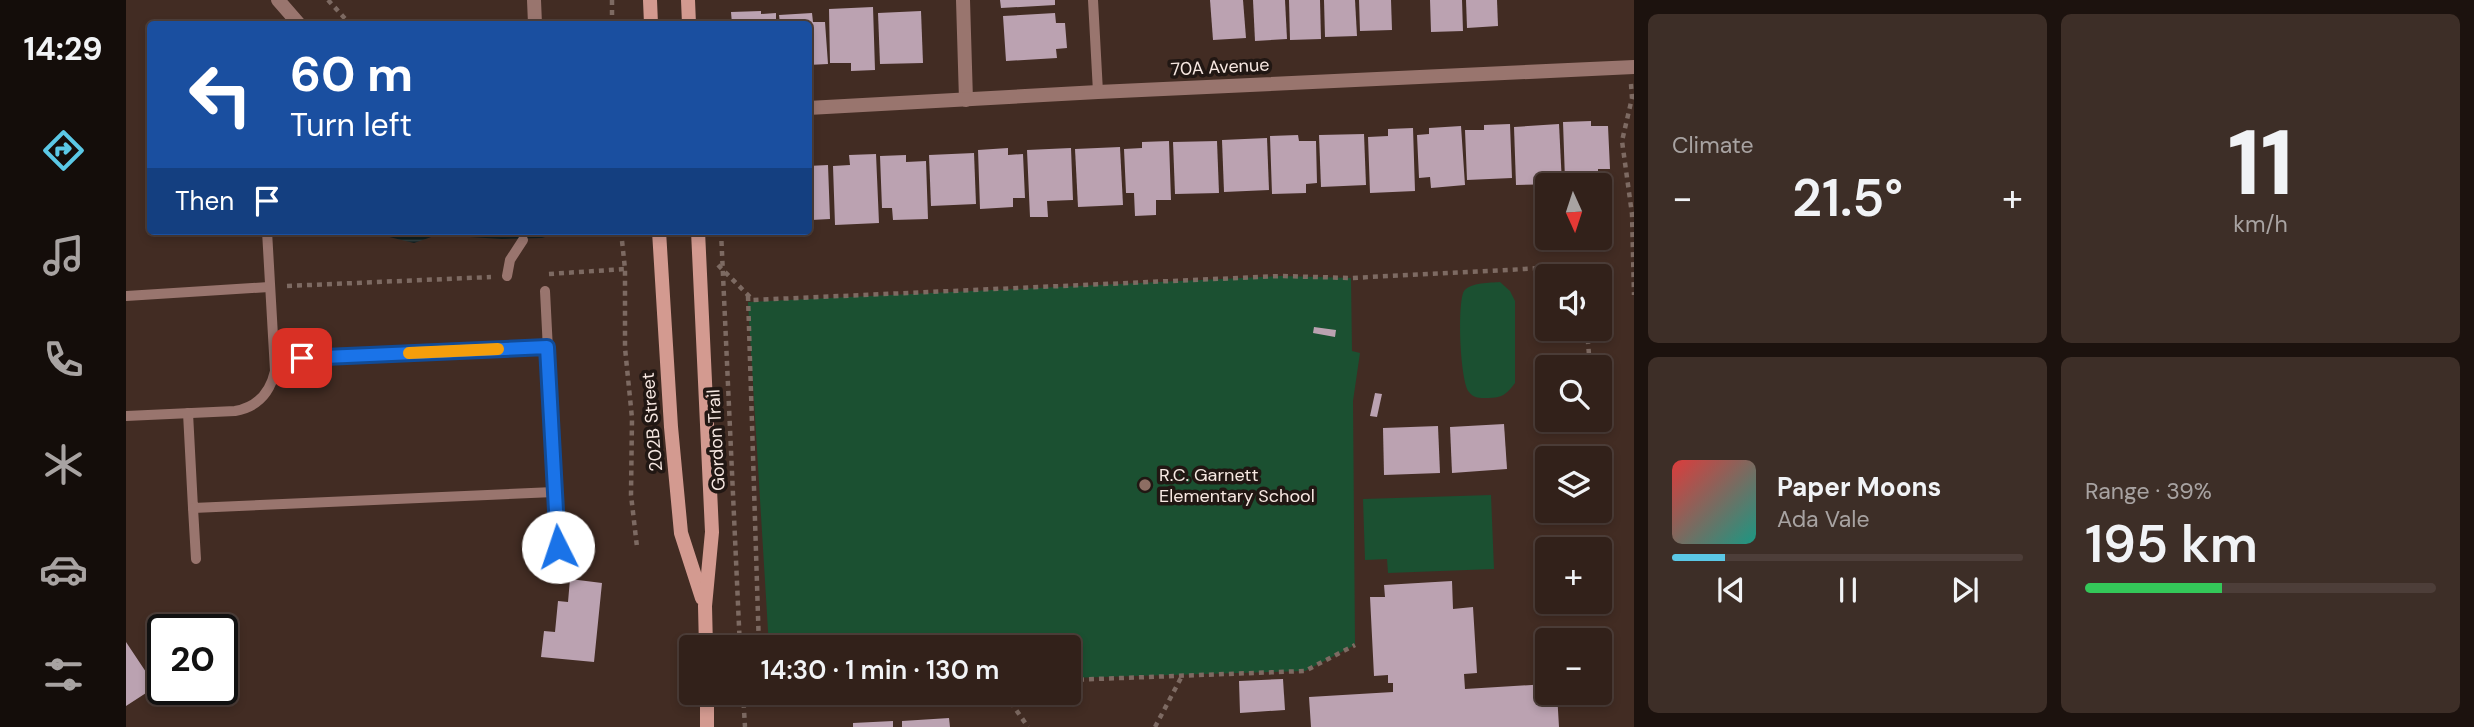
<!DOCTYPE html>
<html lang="en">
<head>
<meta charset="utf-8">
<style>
	:root { --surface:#32211a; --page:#3d2e27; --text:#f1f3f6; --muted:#a8a3a2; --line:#4d3e39; --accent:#5bc8e6 }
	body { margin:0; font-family:"DM Sans",sans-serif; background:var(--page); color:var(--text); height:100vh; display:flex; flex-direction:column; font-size:26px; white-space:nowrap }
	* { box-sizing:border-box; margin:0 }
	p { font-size:23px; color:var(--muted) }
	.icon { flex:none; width:38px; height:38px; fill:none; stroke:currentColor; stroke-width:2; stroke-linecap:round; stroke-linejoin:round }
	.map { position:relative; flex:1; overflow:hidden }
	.drawer { display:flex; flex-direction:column; gap:14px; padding:14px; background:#1c120e; width:840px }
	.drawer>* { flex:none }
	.guide { position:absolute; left:21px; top:21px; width:665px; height:214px; border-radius:7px; box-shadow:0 4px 10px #0003,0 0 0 2px var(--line); background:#1a4fa0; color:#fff; overflow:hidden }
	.needle { width:46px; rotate:177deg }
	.controls { position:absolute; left:1409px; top:173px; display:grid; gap:14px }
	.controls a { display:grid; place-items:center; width:77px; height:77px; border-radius:7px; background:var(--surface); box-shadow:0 4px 10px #0003,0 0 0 2px var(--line); font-size:35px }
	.speed { position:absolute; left:21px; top:614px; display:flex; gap:14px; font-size:35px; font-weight:700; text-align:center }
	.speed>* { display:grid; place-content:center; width:91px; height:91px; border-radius:50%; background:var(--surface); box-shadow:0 4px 10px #0003,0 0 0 2px var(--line); line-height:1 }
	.speed .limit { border:4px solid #111; border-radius:10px; background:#fff; color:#111 }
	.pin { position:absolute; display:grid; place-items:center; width:60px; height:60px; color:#fff; margin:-30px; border-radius:14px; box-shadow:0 4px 10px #0006 }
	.me { position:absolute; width:77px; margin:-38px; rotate:356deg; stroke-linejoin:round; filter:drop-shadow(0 0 5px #0008) }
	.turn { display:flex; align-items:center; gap:24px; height:147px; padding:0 28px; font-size:32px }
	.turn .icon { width:91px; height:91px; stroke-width:2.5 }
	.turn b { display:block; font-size:49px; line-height:60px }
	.then { display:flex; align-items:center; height:66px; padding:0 28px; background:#0003; gap:14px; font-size:26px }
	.big { font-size:52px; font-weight:600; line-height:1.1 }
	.drawer .tile { flex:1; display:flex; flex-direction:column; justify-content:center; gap:10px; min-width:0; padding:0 24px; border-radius:10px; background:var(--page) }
	.drawer .dial { align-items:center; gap:0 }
	.dial b { font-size:91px; line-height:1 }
	.song { display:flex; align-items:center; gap:21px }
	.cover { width:84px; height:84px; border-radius:10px; background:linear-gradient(135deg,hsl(0 70% 55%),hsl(170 70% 35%)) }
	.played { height:7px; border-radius:4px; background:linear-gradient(90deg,var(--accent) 15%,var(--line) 15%) }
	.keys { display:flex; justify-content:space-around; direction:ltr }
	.heat { display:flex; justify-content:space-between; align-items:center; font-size:38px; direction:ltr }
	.charge { height:10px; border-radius:5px; background:linear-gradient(90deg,#34c759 39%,var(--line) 0) }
	.drawer .tiles { flex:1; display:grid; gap:14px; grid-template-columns:repeat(2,1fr) }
	.trip { position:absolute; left:553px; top:635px; width:402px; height:70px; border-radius:7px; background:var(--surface); box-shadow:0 4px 10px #0003,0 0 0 2px var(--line); font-weight:600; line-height:70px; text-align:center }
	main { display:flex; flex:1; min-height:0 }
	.tab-bar { display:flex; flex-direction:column; width:126px; justify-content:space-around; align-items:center; background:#140d0a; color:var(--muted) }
	.tab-bar .icon { width:49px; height:49px }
	.tab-bar .selected { color:var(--accent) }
	.tab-bar b { font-size:32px; color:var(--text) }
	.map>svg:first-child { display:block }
</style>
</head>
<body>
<main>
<nav class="tab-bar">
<b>14:29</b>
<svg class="icon selected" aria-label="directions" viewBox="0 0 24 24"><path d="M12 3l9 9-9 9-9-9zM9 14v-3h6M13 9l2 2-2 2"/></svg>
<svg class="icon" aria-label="music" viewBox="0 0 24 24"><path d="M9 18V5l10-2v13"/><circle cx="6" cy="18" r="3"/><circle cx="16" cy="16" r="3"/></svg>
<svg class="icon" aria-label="phone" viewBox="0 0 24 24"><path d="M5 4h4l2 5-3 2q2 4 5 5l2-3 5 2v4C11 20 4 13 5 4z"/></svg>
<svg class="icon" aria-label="climate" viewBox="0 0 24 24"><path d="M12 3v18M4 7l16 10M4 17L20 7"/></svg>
<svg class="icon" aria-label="car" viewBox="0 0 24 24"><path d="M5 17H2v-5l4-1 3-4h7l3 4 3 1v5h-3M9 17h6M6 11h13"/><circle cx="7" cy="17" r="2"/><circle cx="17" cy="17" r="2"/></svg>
<svg class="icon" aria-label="filters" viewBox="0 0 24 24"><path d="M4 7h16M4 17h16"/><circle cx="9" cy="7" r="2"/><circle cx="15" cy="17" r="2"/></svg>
</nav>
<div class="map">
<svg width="1508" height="727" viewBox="0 0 1508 727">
	<defs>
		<pattern id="water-rules" width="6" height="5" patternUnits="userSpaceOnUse" patternTransform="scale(1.75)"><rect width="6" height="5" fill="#0f1e1f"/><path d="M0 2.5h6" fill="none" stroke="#333f3f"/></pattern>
	</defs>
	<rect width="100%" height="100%" fill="#422c23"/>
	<g fill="#1b5031">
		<path d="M1155,276L1225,278L1226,351L1234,353L1227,401L1229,645L1179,671L943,678V648L643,647L622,302Z"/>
		<path d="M1374,282L1384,291L1389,301V383C1381,394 1376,398 1362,398C1355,398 1348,399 1343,392C1334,381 1331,303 1338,291C1345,282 1364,283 1374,282Z"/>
		<path d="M1365,495L1368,569L1262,573L1261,559L1239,560L1237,499Z"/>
	</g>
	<path fill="url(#water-rules)" d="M253,231H439L416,238L376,239L311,235L288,243L255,235Z"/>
	<g fill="#bba2b1">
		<path d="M874,0H929V5L875,8Z"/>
		<path d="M1084,0H1117L1120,38L1087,40Z"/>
		<path d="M1127,0H1159L1161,39L1129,41Z"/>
		<path d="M1163,0H1194L1195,39L1164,40Z"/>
		<path d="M1198,0H1229L1231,36L1199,37Z"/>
		<path d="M1233,0H1265L1266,30L1234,31Z"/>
		<path d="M1304,0H1336L1337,31L1305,32Z"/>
		<path d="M1340,0H1371L1372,26L1341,28Z"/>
		<path d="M747,7L749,70L725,71V63H704L703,9Z"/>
		<path d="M635,11V14L650,13V24H606L605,12Z"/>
		<path d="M795,11L797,63L754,64L752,13Z"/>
		<path d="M686,13L687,22H699L702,64L682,65V24H654L653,15Z"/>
		<path d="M929,13L930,23H939L941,48L930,49L931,58L880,61L877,16Z"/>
		<path d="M1465,121V126H1482L1484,169H1472V179L1439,180L1437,122Z"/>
		<path d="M1384,124L1386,178L1341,180L1339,130H1358V125Z"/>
		<path d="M1433,124L1436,184L1390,185L1388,127Z"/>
		<path d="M1335,126L1339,185L1305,188L1304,177L1293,178L1291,135L1303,134V128Z"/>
		<path d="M1287,128L1289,191L1244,193L1242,137L1262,136V129Z"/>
		<path d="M1238,134L1240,185L1195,187L1193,135Z"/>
		<path d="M1172,135L1173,141H1190L1191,183L1180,184V193L1146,194L1144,136Z"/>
		<path d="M1141,138L1143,190L1098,192L1096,140Z"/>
		<path d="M1043,141L1045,200H1030V215L1009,216L1008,193H1000L998,149L1016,148V142Z"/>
		<path d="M1091,141L1093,193L1049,194L1047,142Z"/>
		<path d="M994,147L997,205L952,207L949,149Z"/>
		<path d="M882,148V155L897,154L899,198H887V207L854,209L852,150Z"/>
		<path d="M945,148L947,200L921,201L922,217H904L901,150Z"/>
		<path d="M848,153L850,204L805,206L803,155Z"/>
		<path d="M750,154L753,223L709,225L707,166L724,165L723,155Z"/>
		<path d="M780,155V162L800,161L802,219L767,220L766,208H756L754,156Z"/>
		<path d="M702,165L704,219L685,220L686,225H682V166Z"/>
		<path d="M1188,327L1210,330L1209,337L1187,333Z"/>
		<path d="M1249,393L1256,394L1251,417L1244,416Z"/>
		<path d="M1378,424L1381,469L1326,473L1324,427Z"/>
		<path d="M1312,426L1314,473L1258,475L1257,428Z"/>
		<path d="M444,579L476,583L468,662L415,657L418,631L429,632L432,601L442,602Z"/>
		<path d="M1326,581L1327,609L1347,607L1351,673L1338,674L1339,689L1421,684V693H1431L1433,727H1185L1183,697L1267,692V683H1262V675L1248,676L1244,597H1259L1258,585Z"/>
		<path d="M0,642L24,678L34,671L37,675V682L0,706Z"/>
		<path d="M1157,679L1159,710L1114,713L1113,681Z"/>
		<path d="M823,718L824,727H776V721Z"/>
		<path d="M767,721V727H727V723Z"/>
	</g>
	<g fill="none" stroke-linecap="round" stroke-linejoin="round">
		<g stroke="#7d6a62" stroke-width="4.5" stroke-dasharray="5 5" stroke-linecap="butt">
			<path d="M202,0L224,24"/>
			<path d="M486,0V24"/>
			<path d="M1505,84L1506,98L1496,141L1506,214L1508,295"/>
			<path d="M495,231L499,269V348L506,418L505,495L511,547"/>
			<path d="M595,231L614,648"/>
			<path d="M592,265L627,300L1155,276L1225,278L1457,266L1458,276"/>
			<path d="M423,274L499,269"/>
			<path d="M161,286L365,277"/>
			<path d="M622,296L633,648"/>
			<path d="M1461,329L1464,368"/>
			<path d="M943,680L1179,671L1229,645"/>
			<path d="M617,693L619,727"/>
			<path d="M881,693L884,701L902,727"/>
			<path d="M1029,727L1056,676"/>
		</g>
		<g stroke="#99756e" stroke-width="10">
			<path d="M967,0L972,92"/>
			<path d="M381,276L384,260L397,240"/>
			<path d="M419,291L432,547"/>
			<path d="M0,296L143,287"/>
			<path d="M149,359L421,347"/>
			<path d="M62,413L67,508L428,492"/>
			<path d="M0,416L109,411C132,407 144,393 149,371L141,231"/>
			<path d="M67,508L70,559"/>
		</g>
		<g stroke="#99756e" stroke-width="14">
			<path d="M152,0L173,24"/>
			<path d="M408,0L409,24"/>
			<path d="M837,0L840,100"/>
		</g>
		<path stroke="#99756e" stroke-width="14" d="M682,108L972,92L1508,67"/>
		<g stroke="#d39a90" stroke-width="14">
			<path d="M524,0L525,24"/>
			<path d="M562,0L563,24"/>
			<path d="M533,231L545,427L555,533L576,598"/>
			<path d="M572,231L586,532L579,606L580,648"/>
			<path d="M581,693V727"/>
		</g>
	</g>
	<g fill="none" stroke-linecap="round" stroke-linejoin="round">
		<g stroke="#114b97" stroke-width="18">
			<path id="route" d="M176,358L421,347L432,547"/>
		</g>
		<use href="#route" stroke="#1a73e8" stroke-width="12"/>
		<path stroke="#f59e0b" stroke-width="12" d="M283,353L372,349"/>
	</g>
	<circle fill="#8d6e63" stroke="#211713" stroke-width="2.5" cx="1019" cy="485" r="7"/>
	<g text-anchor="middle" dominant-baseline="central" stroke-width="7" stroke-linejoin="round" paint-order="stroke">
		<g font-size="18" fill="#f7e8e2" stroke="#211713">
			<text transform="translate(1094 67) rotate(-3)">70A Avenue</text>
			<text transform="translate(526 422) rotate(-95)">202B Street</text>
			<text transform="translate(590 440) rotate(-93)">Gordon Trail</text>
		</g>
		<g font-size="18" fill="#f7e8e2" stroke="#211713" text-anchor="start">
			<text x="1033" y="475">R.C. Garnett<tspan x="1033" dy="21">Elementary School</tspan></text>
		</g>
	</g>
</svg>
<div class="controls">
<a><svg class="needle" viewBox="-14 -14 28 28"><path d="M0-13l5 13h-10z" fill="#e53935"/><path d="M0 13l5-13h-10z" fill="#a8a3a2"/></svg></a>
<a><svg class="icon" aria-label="sound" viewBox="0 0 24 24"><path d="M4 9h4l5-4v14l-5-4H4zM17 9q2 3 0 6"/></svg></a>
<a><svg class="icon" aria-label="search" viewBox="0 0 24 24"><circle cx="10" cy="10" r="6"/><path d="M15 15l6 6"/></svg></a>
<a><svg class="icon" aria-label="layers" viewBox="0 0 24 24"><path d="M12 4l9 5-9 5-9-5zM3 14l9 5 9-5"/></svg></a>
<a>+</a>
<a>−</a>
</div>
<div class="speed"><div class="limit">20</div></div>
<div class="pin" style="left:176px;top:358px;background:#d93025"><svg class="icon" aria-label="arrive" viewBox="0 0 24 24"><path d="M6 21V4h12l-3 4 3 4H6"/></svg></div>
<svg class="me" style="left:432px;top:547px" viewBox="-20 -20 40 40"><circle r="19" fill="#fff"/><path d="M0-13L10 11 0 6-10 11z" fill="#1a73e8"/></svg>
<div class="trip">14:30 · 1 min · 130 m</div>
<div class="guide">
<div class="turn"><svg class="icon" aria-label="left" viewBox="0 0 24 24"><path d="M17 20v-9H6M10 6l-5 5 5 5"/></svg><div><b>60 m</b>Turn left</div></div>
<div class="then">Then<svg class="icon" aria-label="arrive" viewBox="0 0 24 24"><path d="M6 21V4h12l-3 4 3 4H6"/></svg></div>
</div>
</div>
<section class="drawer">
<div class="tiles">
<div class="tile"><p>Climate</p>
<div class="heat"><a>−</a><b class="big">21.5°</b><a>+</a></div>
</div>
<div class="tile dial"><b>11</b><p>km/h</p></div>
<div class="tile">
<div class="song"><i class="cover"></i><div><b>Paper Moons</b><p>Ada Vale</p></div></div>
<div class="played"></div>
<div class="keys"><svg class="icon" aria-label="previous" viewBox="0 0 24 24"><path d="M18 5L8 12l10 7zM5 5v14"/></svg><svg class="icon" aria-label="pause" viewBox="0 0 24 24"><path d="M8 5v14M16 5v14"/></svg><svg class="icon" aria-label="next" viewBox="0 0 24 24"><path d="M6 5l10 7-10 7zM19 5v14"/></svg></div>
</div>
<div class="tile"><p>Range · 39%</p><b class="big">195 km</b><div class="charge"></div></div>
</div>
</section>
</main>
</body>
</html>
